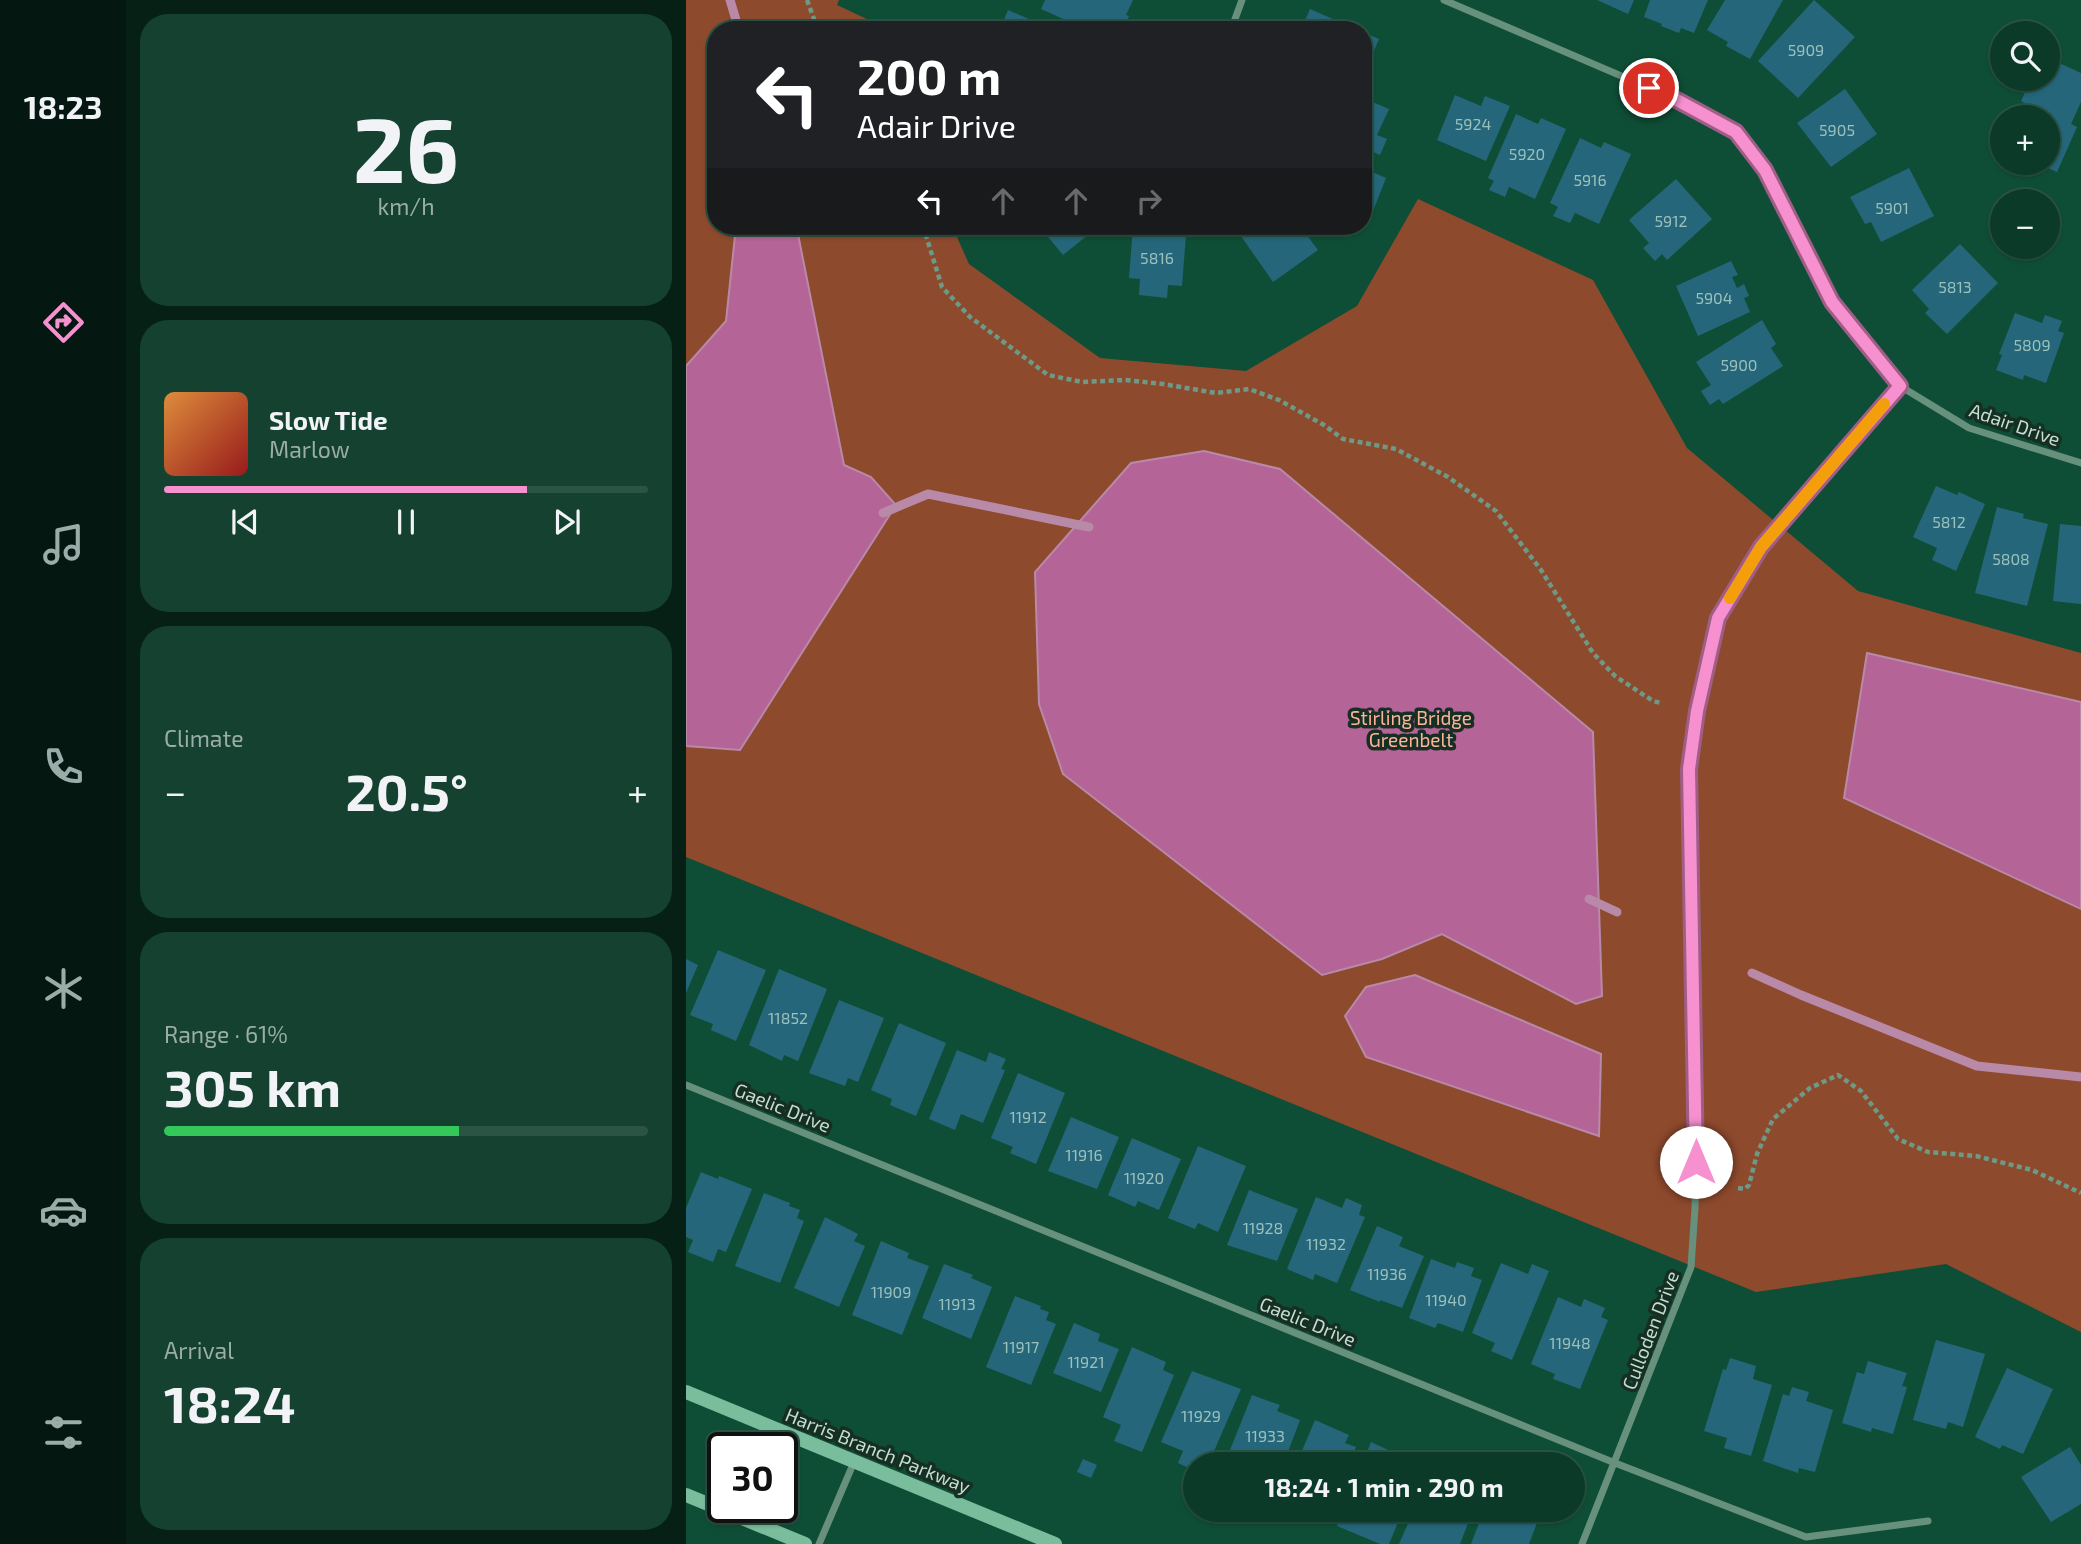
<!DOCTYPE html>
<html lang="en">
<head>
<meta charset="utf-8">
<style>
	:root { --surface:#0b3a28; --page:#144130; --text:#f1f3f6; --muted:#9aada8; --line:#2b5445; --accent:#f690cf }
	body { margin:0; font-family:"Exo 2",sans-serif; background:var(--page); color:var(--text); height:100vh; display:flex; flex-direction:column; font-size:26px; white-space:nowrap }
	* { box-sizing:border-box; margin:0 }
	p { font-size:23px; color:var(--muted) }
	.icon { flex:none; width:38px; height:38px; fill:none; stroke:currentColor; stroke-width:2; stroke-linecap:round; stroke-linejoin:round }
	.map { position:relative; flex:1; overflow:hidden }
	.side { display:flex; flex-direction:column; gap:14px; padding:14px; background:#062016; width:560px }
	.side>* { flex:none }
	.guide { position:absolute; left:21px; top:21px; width:665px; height:214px; border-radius:28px; box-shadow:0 2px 5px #0004,0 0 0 2px var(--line); background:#202124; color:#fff; overflow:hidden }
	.fabs { position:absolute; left:1304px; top:21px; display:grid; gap:14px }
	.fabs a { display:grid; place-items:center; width:70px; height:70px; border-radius:50%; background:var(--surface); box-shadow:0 2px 5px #0004,0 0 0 2px var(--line); font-size:35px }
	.speed { position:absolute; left:21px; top:1432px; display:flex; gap:14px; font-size:35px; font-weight:700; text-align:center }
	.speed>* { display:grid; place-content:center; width:91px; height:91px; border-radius:50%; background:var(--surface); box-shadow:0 2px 5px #0004,0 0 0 2px var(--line); line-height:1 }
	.speed .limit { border:4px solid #111; border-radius:10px; background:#fff; color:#111 }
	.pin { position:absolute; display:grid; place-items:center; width:60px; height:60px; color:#fff; margin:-30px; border:4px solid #fff; border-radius:50%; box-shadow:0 2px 7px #0007 }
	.me { position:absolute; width:77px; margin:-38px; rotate:0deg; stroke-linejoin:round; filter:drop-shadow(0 0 5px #0008) }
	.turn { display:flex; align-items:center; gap:24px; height:147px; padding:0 35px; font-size:32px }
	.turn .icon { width:91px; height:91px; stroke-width:2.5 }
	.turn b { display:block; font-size:49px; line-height:60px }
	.lanes { display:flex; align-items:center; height:66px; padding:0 35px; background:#0003; justify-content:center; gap:35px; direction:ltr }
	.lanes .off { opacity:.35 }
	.big { font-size:52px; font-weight:700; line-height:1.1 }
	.side .tile { flex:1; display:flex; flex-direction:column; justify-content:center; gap:10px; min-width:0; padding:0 24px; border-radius:28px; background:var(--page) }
	.side .dial { align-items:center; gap:0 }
	.dial b { font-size:91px; line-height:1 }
	.song { display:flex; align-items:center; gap:21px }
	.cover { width:84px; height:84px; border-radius:10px; background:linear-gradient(135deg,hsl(30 70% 55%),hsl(0 70% 35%)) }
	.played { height:7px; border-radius:4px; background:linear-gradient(90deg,var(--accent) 75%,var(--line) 75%) }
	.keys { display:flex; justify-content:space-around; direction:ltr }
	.heat { display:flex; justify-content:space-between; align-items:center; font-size:38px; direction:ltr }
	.charge { height:10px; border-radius:5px; background:linear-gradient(90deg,#34c759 61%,var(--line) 0) }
	.trip { position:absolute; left:497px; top:1452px; width:402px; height:70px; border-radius:35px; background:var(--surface); box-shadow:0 2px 5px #0004,0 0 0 2px var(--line); font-weight:700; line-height:70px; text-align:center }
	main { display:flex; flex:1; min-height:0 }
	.dock { display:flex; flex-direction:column; width:126px; justify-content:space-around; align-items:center; background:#041710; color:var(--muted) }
	.dock .icon { width:49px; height:49px }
	.dock .on { color:var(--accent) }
	.dock b { font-size:32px; color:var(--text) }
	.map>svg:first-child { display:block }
</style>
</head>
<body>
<main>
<nav class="dock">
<b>18:23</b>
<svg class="icon on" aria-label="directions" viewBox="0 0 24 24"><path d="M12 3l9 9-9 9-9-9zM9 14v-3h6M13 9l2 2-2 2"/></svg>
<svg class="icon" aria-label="music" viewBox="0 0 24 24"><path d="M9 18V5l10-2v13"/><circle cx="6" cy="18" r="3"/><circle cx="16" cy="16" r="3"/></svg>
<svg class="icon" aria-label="phone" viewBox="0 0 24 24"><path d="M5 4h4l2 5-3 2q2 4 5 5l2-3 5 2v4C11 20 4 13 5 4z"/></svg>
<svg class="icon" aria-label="climate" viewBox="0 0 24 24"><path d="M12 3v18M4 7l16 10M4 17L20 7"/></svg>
<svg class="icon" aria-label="car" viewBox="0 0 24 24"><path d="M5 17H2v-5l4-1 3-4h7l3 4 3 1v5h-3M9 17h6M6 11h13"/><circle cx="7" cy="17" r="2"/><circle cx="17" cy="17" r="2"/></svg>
<svg class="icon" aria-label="filters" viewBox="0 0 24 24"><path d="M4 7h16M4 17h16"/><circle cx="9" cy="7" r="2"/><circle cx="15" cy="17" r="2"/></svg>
</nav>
<section class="side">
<div class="tile dial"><b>26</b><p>km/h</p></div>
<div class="tile">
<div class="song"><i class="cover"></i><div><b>Slow Tide</b><p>Marlow</p></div></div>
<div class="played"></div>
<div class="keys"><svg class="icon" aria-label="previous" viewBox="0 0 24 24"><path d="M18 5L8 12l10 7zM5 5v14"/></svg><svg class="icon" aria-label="pause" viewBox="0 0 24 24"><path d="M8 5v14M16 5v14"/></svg><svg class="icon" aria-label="next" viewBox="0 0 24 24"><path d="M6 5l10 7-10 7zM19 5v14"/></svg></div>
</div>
<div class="tile"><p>Climate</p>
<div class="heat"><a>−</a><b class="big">20.5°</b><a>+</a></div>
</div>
<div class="tile"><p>Range · 61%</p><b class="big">305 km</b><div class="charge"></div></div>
<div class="tile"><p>Arrival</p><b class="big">18:24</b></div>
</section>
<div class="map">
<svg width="1395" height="1544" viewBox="0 0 1395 1544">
	<rect width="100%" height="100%" fill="#0f4e36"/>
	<path fill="#8e4a2d" d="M0,0H153L151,5L204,30H30V226H266L283,264L414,358L560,371L671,306L732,199L907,280L1001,448L1172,591L1395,653V1332L1260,1264L1070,1292L0,857Z"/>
	<g fill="#b56497" stroke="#b989a8" stroke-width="2">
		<path d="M50,226H112V234L158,465L185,477L210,505L54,750L0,746V366L40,321Z"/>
		<path d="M518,451L594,469L907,732L916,996L890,1004L756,934L696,959L636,975L377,774L353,704L349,572L445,463Z"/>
		<path d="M1181,653L1395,702V909L1158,798Z"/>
		<path d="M729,975L915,1054L913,1136L680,1057L659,1016L680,987Z"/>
	</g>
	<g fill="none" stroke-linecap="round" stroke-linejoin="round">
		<g stroke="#b989a8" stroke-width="9">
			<path d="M44,0L53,30"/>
			<path d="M197,513L242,494L403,527"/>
			<path d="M903,899L931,912"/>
			<path d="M1066,973L1115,995L1291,1066L1395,1077"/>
		</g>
	</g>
	<g fill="#25667b">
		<path d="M359,0H447L440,15L443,16L438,28L431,25L429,30H402L355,9Z"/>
		<path d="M911,0H948L942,14Z"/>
		<path d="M964,0H1022L1008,33L995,28L993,33L975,26L976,24L958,17Z"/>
		<path d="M1039,0H1097L1064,59L1040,46L1042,42L1021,30Z"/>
		<path d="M1128,0L1169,37L1112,98L1072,61Z"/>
		<path d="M624,9L672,30H615Z"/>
		<path d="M322,10L369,30H314Z"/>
		<path d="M677,32L693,39L677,76Z"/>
		<path d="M1362,47L1366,52L1367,60L1395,73V102L1385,124L1391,127L1371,172L1351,163H1362V117H1332L1338,103L1335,101L1345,79H1362Z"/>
		<path d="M1159,89L1191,134L1145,167L1111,123Z"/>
		<path d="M769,95L795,106L799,96L824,106L800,161L751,140Z"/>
		<path d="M677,98L703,109L691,135L701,139L694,155L685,151L682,158L677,155Z"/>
		<path d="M830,114L852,124L855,118L880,129L849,199L823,187L819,197L803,190L808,181L802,178Z"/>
		<path d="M894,138L915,148L918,142L945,154L913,224L889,213L884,223L867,216L872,207L864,203Z"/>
		<path d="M677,168L700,178L681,226L677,224Z"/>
		<path d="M1223,168L1248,216L1195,242L1185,222L1179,224L1164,197Z"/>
		<path d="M990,179L1026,219L981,260L976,254L969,261L957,248L963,243L943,220Z"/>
		<path d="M353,226H413L377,255Z"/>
		<path d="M447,226H486L485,234L500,235L496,286L482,285L481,298L453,295L454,279L443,278Z"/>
		<path d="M548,226H614L632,250L587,282Z"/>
		<path d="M1274,244L1312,283L1261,334L1239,313L1243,309L1226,290Z"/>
		<path d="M1045,261L1052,275L1046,277L1051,288L1058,284L1063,296L1058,298L1064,312L1012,336L990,286Z"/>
		<path d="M1329,313L1356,323L1359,315L1376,321L1372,331L1378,333L1360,383L1338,375L1337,380L1310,370L1316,355L1313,354Z"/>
		<path d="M1076,320L1090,344L1085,348L1097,366L1037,404L1033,399L1024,405L1015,391L1025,385L1010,362Z"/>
		<path d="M1250,486L1271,495L1273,492L1299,504L1270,571L1246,560L1251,548L1227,537Z"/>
		<path d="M1311,507L1338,514L1337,518L1362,524L1341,606L1289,593Z"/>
		<path d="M1374,524L1395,526V604L1367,601Z"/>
		<path d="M32,950L80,970L50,1041L25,1030L27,1024L4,1015Z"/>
		<path d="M0,959L12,965L0,993Z"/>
		<path d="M93,969L141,989L112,1061L98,1055L96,1061L63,1045Z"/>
		<path d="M153,1000L198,1018L172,1082L162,1078L159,1086L123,1073Z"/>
		<path d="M213,1023L260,1043L230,1116L204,1105L206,1099L185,1090Z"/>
		<path d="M271,1050L300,1062L303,1052L320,1059L315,1069L319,1070L297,1123L275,1114L269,1130L243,1119Z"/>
		<path d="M332,1073L379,1093L350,1164L324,1153L327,1147L305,1138Z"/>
		<path d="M385,1117L433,1137L411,1189L362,1171Z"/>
		<path d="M446,1138L495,1159L473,1210L452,1201L449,1207L422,1195Z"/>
		<path d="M512,1146L560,1166L532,1232L512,1223L509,1229L482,1218Z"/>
		<path d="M15,1172L32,1179L33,1176L66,1189L40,1252L32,1249L27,1262L2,1252L7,1240L0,1237V1208Z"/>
		<path d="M563,1190L612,1209L591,1261L541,1245Z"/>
		<path d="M78,1193L104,1203L103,1206L114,1210L111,1218L118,1221L94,1283L49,1266Z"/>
		<path d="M630,1197L656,1208L660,1198L676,1205L673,1215L679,1217L651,1283L629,1274L627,1280L601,1269Z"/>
		<path d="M139,1217L172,1234L168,1241L179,1246L153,1307L108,1288Z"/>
		<path d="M691,1226L717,1237L713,1246L738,1256L716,1308L694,1300V1302L664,1290Z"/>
		<path d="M195,1241L223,1253L221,1258L243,1266L216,1335L166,1315Z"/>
		<path d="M745,1259L769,1268L771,1262L788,1268L785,1276L796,1280L777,1332L752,1323L749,1328L723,1318Z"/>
		<path d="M815,1263L842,1274L846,1264L863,1271L826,1360L805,1351L809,1343L786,1333Z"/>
		<path d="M258,1264L287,1275L285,1278L306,1287L285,1339L236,1318Z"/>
		<path d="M329,1296L355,1306L354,1309L363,1312L360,1320L370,1324L345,1385L300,1367Z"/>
		<path d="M872,1297L895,1307L898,1299L919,1308L915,1317L922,1320L894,1389L867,1379L869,1374L845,1364Z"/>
		<path d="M388,1323L414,1334L412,1341L433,1349L415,1392L367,1373Z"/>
		<path d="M1250,1340L1299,1354L1277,1427L1262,1422L1260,1429L1227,1420Z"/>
		<path d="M446,1347L480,1362L477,1370L488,1375L456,1452L428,1441L435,1425L417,1417Z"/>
		<path d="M1044,1358L1070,1366L1067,1379L1086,1385L1065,1456L1038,1448L1041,1438L1018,1431L1037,1369L1040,1370Z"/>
		<path d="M1182,1361L1221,1373L1216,1386L1221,1387L1207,1434L1186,1428L1185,1432L1156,1423L1171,1372L1178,1374Z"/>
		<path d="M1321,1368L1367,1389L1337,1454L1316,1445L1314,1449L1289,1437Z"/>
		<path d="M506,1371L555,1389L522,1465H509V1471L492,1463L497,1451L475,1442Z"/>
		<path d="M1106,1387L1123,1392L1120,1401L1147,1410L1129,1472L1113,1468L1112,1473L1077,1461L1097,1394L1103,1396Z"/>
		<path d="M566,1395L594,1405L591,1411L614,1420L597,1465H582L544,1450Z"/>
		<path d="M629,1420L663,1435L659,1443L670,1447L663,1465H610Z"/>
		<path d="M685,1442L734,1465H676Z"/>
		<path d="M1384,1447L1395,1465V1504L1365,1522L1335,1477Z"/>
		<path d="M397,1459L411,1465L405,1478L391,1472Z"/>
		<path d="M657,1510H717L703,1544H694L651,1526Z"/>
		<path d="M728,1510H787L774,1544H713Z"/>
		<path d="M798,1510H844L854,1515L843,1544H785Z"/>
	</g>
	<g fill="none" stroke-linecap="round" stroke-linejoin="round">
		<g stroke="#6d9a87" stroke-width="4.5" stroke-dasharray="5 3.5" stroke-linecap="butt">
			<path d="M121,0L132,30"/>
			<path d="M237,226L256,287L284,317L362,375L396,382L439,380L477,384L530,393L563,389L593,400L638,425L657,439L710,449L762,477L810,511L855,570L907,653L929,676L967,701L975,703"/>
			<path d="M1052,1188L1059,1189L1063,1185L1071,1154L1087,1119L1124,1088L1152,1075L1175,1091L1212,1139L1242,1152L1290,1156L1346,1170L1395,1193"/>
		</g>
		<g stroke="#68917d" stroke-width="7">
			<path d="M758,0L989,99L1050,132L1079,170L1146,302L1214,386L1283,428L1395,463"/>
			<path d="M545,30L556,0"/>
			<path d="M0,1085L929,1463L1120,1537L1242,1521"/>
			<path d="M133,1544L168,1462"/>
			<path d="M896,1544L1005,1267L1009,1208L1011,1139L1003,769L1011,711L1033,618L1075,547L1214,386"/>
		</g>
		<g stroke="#7abd9d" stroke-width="14">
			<path d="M0,1392L369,1544"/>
			<path d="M0,1495L119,1544"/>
		</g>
	</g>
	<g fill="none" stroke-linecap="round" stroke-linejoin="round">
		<g stroke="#a05e87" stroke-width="18">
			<path id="route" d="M963,88L989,99L1050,132L1079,170L1146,302L1214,386L1075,547L1032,618L1011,711L1003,769L1010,1162"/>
		</g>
		<use href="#route" stroke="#f690cf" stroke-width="12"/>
		<path stroke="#f59e0b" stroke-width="12" d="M1044,598L1075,547L1198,404"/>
	</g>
	<g text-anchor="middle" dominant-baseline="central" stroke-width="7" stroke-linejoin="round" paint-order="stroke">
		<g font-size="16" fill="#9bc1bb">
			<text x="1120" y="49">5909</text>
			<text x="787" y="123">5924</text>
			<text x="1151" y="129">5905</text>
			<text x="841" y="153">5920</text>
			<text x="904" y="179">5916</text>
			<text x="1206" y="207">5901</text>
			<text x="985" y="220">5912</text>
			<text x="471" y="257">5816</text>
			<text x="1269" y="286">5813</text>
			<text x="1028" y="297">5904</text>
			<text x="1346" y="344">5809</text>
			<text x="1053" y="364">5900</text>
			<text x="1263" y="521">5812</text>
			<text x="1325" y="558">5808</text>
			<text x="102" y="1017">11852</text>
			<text x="342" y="1116">11912</text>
			<text x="398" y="1154">11916</text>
			<text x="458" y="1177">11920</text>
			<text x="577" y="1227">11928</text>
			<text x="640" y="1243">11932</text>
			<text x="701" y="1273">11936</text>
			<text x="205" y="1291">11909</text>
			<text x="760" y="1299">11940</text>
			<text x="271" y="1303">11913</text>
			<text x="884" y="1342">11948</text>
			<text x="335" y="1346">11917</text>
			<text x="400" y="1361">11921</text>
			<text x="515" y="1415">11929</text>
			<text x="579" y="1435">11933</text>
		</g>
		<g font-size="19" fill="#c2dfd0" stroke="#162e23">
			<text transform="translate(1329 424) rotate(19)">Adair Drive</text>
			<text transform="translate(97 1107) rotate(22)">Gaelic Drive</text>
			<text transform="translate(622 1321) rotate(22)">Gaelic Drive</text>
			<text transform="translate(964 1330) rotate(-69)">Culloden Drive</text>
			<text transform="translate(192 1450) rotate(22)">Harris Branch Parkway</text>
		</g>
		<g font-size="19" fill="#fbb599" stroke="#162e23">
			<text x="725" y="717">Stirling Bridge<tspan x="725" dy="22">Greenbelt</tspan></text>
		</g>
	</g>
</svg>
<div class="fabs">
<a><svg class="icon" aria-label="search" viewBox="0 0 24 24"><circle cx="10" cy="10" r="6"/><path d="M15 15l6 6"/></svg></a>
<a>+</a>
<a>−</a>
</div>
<div class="speed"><div class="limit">30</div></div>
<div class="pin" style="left:963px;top:88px;background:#d93025"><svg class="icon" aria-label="arrive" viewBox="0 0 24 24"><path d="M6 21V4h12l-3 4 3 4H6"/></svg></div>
<svg class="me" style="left:1010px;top:1162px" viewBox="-20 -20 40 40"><circle r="19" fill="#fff"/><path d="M0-13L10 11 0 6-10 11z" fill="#f690cf"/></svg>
<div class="trip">18:24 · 1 min · 290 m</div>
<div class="guide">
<div class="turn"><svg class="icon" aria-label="left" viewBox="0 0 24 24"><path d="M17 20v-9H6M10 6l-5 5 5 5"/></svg><div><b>200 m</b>Adair Drive</div></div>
<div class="lanes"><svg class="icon" aria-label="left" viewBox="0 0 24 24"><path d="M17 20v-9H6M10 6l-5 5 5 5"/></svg><svg class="icon off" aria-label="ahead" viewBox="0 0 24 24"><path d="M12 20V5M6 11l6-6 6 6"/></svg><svg class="icon off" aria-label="ahead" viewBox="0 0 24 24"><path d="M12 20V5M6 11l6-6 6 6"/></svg><svg class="icon off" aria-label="right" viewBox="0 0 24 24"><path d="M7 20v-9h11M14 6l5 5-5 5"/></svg></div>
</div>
</div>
</main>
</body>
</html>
